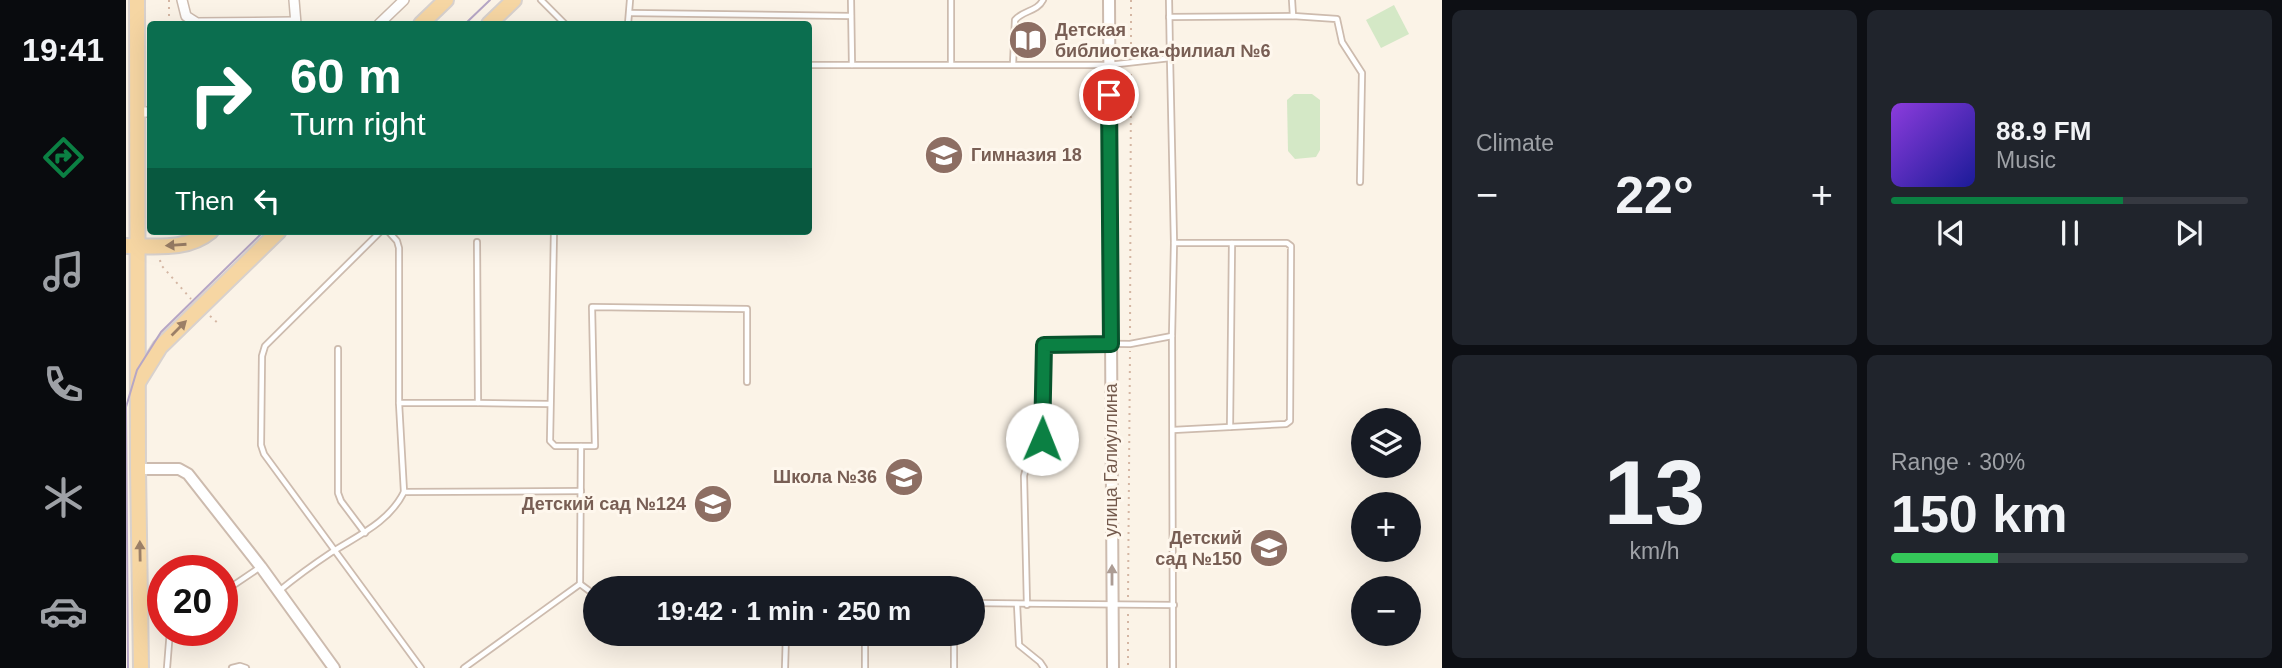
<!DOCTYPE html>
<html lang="en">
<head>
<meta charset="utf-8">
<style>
	:root { --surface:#171b24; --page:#20242c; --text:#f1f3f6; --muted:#9ea1a6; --line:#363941; --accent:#0b8043 }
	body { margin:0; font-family:Helvetica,sans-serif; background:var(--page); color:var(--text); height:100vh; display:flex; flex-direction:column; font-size:26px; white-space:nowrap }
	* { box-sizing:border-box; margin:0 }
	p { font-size:23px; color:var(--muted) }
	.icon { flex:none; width:38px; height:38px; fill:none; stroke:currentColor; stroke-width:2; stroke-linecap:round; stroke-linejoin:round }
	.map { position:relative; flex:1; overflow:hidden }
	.drawer { display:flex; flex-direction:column; gap:10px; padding:10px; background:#0d0f14; width:840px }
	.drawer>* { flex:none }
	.top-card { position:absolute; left:21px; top:21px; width:665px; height:214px; border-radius:7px; box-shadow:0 7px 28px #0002; background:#0b6e4f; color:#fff; overflow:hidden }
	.controls { position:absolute; left:1225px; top:408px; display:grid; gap:14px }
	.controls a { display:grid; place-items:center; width:70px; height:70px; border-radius:50%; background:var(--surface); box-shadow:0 7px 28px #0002; font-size:35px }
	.speed { position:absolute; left:21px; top:555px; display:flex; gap:14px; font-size:35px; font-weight:700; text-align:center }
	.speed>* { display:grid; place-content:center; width:91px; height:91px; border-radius:50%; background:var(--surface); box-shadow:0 7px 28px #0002; line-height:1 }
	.speed .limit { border:10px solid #d22; background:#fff; color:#111 }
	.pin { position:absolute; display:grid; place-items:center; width:60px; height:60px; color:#fff; margin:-30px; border:4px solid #fff; border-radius:50%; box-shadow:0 2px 7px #0007 }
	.me { position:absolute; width:77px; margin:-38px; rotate:1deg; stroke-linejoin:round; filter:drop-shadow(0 0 5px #0008) }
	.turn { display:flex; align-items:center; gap:24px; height:147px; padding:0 28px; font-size:32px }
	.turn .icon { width:91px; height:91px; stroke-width:2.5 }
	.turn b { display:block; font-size:49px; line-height:60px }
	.then { display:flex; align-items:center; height:66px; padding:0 28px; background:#0003; gap:14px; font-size:26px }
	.big { font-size:52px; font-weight:700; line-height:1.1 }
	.drawer .widget { flex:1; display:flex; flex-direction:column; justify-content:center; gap:10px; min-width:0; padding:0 24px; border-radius:10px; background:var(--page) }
	.drawer .dial { align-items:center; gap:0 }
	.dial b { font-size:91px; line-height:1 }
	.song { display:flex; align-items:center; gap:21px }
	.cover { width:84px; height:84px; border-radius:10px; background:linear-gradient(135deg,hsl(270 70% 55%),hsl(240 70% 35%)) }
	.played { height:7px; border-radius:4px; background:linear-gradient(90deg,var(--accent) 65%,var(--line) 65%) }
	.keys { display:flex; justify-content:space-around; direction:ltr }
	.heat { display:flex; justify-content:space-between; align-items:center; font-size:38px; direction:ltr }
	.charge { height:10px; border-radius:5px; background:linear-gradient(90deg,#34c759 30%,var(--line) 0) }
	.drawer .tiles { flex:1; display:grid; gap:10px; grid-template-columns:repeat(2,1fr) }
	.trip { position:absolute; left:457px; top:576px; width:402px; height:70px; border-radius:35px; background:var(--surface); box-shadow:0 7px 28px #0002; font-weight:700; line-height:70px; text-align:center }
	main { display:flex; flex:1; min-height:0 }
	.menu { display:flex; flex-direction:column; width:126px; justify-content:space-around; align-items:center; background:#090b0e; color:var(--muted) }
	.menu .icon { width:49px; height:49px }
	.menu .current { color:var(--accent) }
	.menu b { font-size:32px; color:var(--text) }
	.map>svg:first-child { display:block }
</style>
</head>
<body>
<main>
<nav class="menu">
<b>19:41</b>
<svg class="icon current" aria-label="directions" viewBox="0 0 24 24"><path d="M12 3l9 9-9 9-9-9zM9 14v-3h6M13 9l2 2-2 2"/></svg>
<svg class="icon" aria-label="music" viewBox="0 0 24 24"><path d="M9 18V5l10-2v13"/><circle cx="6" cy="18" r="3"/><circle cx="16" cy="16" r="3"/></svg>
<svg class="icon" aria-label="phone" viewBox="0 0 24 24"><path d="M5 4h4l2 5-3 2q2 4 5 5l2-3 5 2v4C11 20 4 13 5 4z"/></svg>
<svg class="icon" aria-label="climate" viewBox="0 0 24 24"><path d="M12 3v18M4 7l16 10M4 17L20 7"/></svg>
<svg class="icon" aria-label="car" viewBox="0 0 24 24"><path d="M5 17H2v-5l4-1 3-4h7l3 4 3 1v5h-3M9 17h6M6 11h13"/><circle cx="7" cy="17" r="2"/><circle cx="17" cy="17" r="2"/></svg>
</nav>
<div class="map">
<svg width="1316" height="668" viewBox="0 0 1316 668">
	<rect width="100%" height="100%" fill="#fbf3e7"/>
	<g fill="#d4e8c6">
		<path d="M1268,5L1283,34L1255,48L1240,20Z"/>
		<path d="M1168,94H1186L1194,100V150L1190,157L1169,159L1162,151L1161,100Z"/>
	</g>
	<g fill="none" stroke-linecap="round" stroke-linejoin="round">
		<g stroke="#cdbbae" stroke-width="8">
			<g id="service">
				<path d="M415,0L439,24"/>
				<path d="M725,0L726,65"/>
				<path d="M825,0V64"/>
				<path d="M1166,0L1167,16"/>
				<path d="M504,13L725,16"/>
				<path d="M1043,17L1167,16L1211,19L1216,42L1236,73L1234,182"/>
				<path d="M502,24L504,0"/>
				<path d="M1044,58L1048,243H1106L1104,427"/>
				<path d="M887,64L889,20C897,10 911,12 917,0"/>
				<path d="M682,65H983L1044,58L1043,0"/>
				<path d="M255,231L139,346L136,356L135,445L138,454L295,668"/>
				<path d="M262,231L271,241L273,248V403L278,492"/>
				<path d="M428,231L424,441L429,446H455"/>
				<path d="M212,349V493L215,501L239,533"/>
				<path d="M273,403H352L351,242"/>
				<path d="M352,403L424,404"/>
				<path d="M1047,430L1160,424L1164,421L1165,246L1161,243H1106"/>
				<path d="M153,591C170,577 188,564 206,552C233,535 263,522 278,492L455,491"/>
				<path d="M96,593L133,568"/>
				<path d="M469,595L454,584L455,446H469L466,307L621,309V382"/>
				<path d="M847,603L1048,605"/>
				<path d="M891,604L893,645L914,662L918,668"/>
				<path d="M901,605L898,476C900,461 913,453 916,439L917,346L922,343L1004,344L1046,336"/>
				<path d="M739,634V668"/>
				<path d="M41,668L44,630"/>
				<path d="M106,668L114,666L120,668"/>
				<path d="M338,668L454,584"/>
				<path d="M659,668L660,634"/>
				<path d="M828,668V634"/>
				<path d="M1047,668L1046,336L1048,243"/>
			</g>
		</g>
		<g stroke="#cdbbae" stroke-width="12">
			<g id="minor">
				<path d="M56,0L60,16L71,23L168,22"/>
				<path d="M168,0L170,24"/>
				<path d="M253,24L278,0"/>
				<path d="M12,112H24"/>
			</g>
		</g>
		<g stroke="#cdbbae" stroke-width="14">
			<g id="tertiary">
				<path d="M983,0L987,668"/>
				<path d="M12,469H53L62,474L135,567L208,668"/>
			</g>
		</g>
		<g stroke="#d8d1cd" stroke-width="18">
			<g id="primary">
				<path d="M11,0L12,469L15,668"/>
				<path d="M295,24L320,0"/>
				<path d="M363,24L388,0"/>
				<path d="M0,246C30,246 61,251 85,231"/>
				<path d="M13,381L34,347L153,231"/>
			</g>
		</g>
		<g stroke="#d4b6a3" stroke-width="2" stroke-dasharray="2 5" stroke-linecap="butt">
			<path d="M43,0V24"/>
			<path d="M1005,0V55"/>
			<path d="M34,260L35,265L65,299"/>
			<path d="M84,316L94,325"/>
			<path d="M1004,335L1005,71"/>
			<path d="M1002,597L1004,351"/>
			<path d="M1002,614V668"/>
		</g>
		<use href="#service" stroke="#fff" stroke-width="4.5"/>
		<use href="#minor" stroke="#fff" stroke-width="9"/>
		<use href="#tertiary" stroke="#fff" stroke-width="10"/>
		<use href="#primary" stroke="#f6d6a3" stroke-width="14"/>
		<g stroke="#b6a6c5" stroke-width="2">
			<path d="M339,24L364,0"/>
			<path d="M2,668L0,407L11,370L35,332L138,231"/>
		</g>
	</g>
	<defs><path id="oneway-solid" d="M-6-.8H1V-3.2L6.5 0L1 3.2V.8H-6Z" transform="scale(1.75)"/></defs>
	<g fill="#9b7f67">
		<use href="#oneway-solid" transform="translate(50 245) rotate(176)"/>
		<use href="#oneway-solid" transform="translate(53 328) rotate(-45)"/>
		<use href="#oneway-solid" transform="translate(14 551) rotate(-91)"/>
	</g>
	<use fill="#ac9c94" href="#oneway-solid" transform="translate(986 575) rotate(-90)"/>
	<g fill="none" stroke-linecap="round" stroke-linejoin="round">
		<g stroke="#07532c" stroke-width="18">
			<path id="route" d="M916,439L918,345L985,344L983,95"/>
		</g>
		<use href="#route" stroke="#0b8043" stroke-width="12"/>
	</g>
	<defs>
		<g id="library-disc" transform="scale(2.0125)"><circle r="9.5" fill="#8d6e63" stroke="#fef7ed"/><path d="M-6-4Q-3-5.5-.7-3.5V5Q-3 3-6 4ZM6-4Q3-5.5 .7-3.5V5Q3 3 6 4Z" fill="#fff"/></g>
		<g id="school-disc" transform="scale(2.0125)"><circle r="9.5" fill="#8d6e63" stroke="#fef7ed"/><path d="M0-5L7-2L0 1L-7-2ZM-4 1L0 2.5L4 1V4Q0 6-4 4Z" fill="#fff"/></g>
	</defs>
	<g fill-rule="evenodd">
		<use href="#library-disc" x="902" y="40"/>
		<use href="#school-disc" x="818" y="155"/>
		<use href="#school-disc" x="778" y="477"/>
		<use href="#school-disc" x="587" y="504"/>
		<use href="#school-disc" x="1143" y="548"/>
	</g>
	<g text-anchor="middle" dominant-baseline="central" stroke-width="6" stroke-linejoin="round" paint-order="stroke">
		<g font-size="18" font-weight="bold" fill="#785e54" stroke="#fef7ed" text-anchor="end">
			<text x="929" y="30" text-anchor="start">Детская<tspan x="929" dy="21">библиотека-филиал №6</tspan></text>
			<text x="845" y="155" text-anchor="start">Гимназия 18</text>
			<text x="751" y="477">Школа №36</text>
			<text x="560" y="504">Детский сад №124</text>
			<text x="1116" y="538">Детский<tspan x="1116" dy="21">сад №150</tspan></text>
		</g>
		<g font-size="18" fill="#745a4d" stroke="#fef7ed">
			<text transform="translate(985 460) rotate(-90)">улица Галиуллина</text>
		</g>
	</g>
</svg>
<div class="controls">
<a><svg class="icon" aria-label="layers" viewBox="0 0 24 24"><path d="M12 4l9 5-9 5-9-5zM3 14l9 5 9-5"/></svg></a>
<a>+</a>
<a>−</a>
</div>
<div class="speed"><div class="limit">20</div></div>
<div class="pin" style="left:983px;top:95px;background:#d93025"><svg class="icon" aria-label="arrive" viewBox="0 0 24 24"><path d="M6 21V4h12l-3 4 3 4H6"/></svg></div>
<svg class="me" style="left:916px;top:439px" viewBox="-20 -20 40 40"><circle r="19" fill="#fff"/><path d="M0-13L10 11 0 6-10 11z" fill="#0b8043"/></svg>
<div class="trip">19:42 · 1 min · 250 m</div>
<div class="top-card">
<div class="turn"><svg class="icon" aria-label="right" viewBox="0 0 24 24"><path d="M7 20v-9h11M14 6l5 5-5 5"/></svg><div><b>60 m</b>Turn right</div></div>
<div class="then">Then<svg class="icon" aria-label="left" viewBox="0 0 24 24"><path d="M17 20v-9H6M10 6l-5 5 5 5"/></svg></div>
</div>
</div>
<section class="drawer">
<div class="tiles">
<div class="widget"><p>Climate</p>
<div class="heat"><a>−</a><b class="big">22°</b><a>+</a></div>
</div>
<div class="widget">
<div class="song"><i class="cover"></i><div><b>88.9 FM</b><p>Music</p></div></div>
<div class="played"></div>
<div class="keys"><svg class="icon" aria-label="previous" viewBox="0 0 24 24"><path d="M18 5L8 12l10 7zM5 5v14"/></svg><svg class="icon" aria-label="pause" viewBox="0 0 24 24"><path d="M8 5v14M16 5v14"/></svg><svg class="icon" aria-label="next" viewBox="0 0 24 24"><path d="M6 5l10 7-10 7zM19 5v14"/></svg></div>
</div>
<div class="widget dial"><b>13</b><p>km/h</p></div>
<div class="widget"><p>Range · 30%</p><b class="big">150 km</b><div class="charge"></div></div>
</div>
</section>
</main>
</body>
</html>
